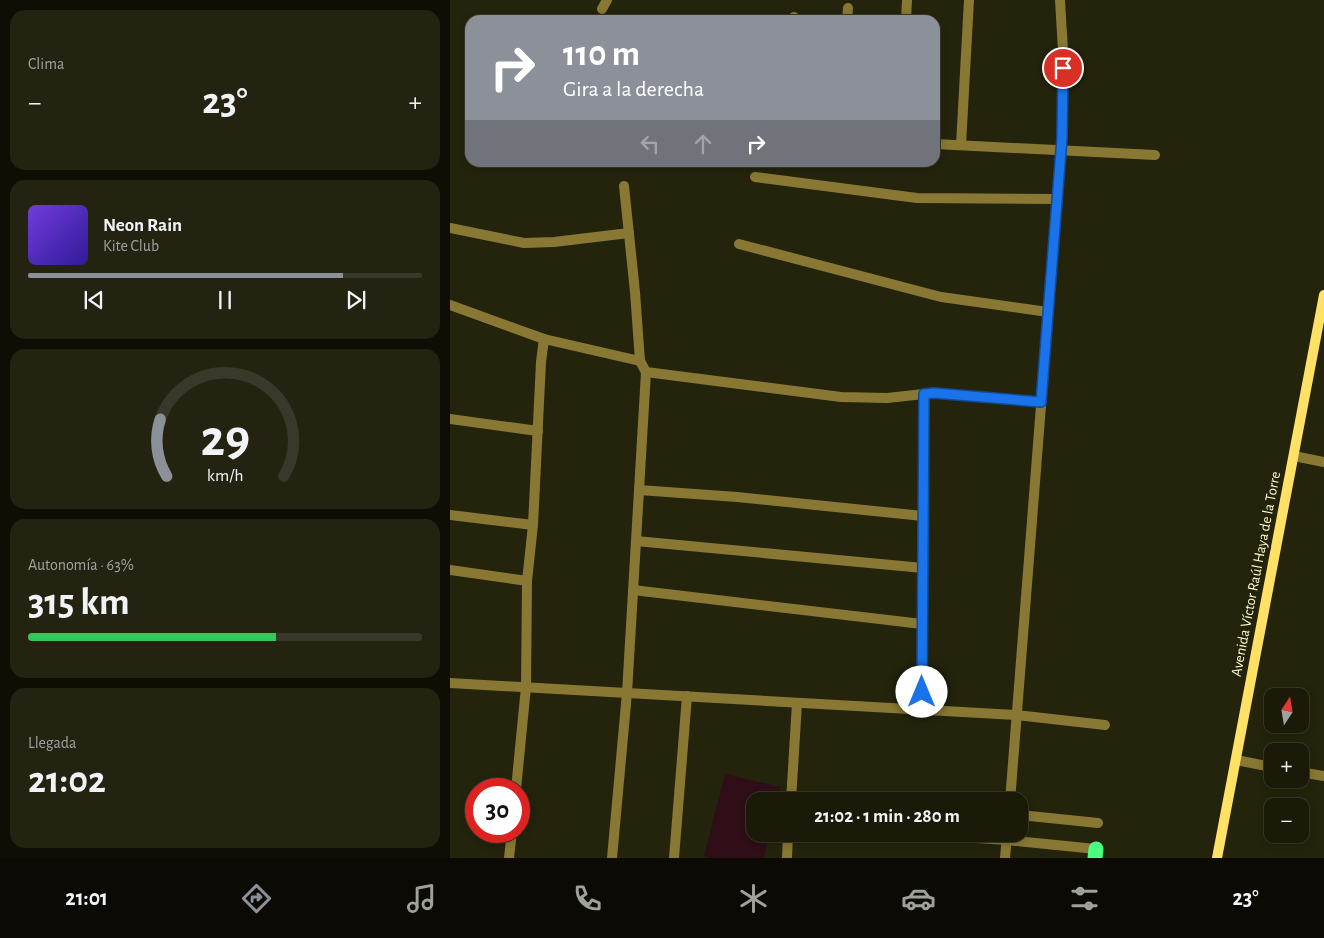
<!DOCTYPE html>
<html lang="es">
<head>
<meta charset="utf-8">
<style>
	:root { --surface:#1b1a09; --page:#242312; --text:#f1f3f6; --muted:#a0a19c; --line:#39382a; --accent:#8c9099 }
	body { margin:0; font-family:"Alegreya Sans",sans-serif; background:var(--page); color:var(--text); height:100vh; display:flex; flex-direction:column; font-size:19px; white-space:nowrap }
	* { box-sizing:border-box; margin:0 }
	p { font-size:16px; color:var(--muted) }
	.icon { flex:none; width:28px; height:28px; fill:none; stroke:currentColor; stroke-width:2; stroke-linecap:round; stroke-linejoin:round }
	.map { position:relative; flex:1; overflow:hidden }
	.details { display:flex; flex-direction:column; gap:10px; padding:10px; background:#0f0e05; width:450px }
	.details>* { flex:none }
	.hud { position:absolute; left:15px; top:15px; width:475px; height:152px; border-radius:15px; box-shadow:0 2px 8px #0003,0 0 0 1px var(--line); background:#8c9099; color:#fff; overflow:hidden }
	.needle { width:32px; rotate:12deg }
	.fabs { position:absolute; left:814px; top:688px; display:grid; gap:10px }
	.fabs a { display:grid; place-items:center; width:45px; height:45px; border-radius:10px; background:var(--surface); box-shadow:0 2px 8px #0003,0 0 0 1px var(--line); font-size:25px }
	.speed { position:absolute; left:15px; top:778px; display:flex; gap:10px; font-size:25px; font-weight:700; text-align:center }
	.speed>* { display:grid; place-content:center; width:65px; height:65px; border-radius:50%; background:var(--surface); box-shadow:0 2px 8px #0003,0 0 0 1px var(--line); line-height:1 }
	.speed .limit { border:8px solid #d22; background:#fff; color:#111 }
	.pin { position:absolute; display:grid; place-items:center; width:42px; height:42px; color:#fff; margin:-21px; border:2px solid #fff; border-radius:50%; box-shadow:0 1px 5px #0007 }
	.me { position:absolute; width:55px; margin:-28px; rotate:0deg; stroke-linejoin:round; filter:drop-shadow(0 0 4px #0008) }
	.turn { display:flex; align-items:center; gap:18px; height:105px; padding:0 15px; font-size:22px }
	.turn .icon { width:65px; height:65px; stroke-width:2.5 }
	.turn b { display:block; font-size:35px; line-height:42px }
	.lanes { display:flex; align-items:center; height:48px; padding:0 15px; background:#0003; justify-content:center; gap:25px; direction:ltr }
	.lanes .off { opacity:.35 }
	.big { font-size:38px; font-weight:700; line-height:1.1 }
	.details .widget { flex:1; display:flex; flex-direction:column; justify-content:center; gap:8px; min-width:0; padding:0 18px; border-radius:15px; background:var(--page) }
	.details .dial { align-items:center; gap:0 }
	.dial svg { height:130px; overflow:visible; fill:none; stroke:var(--line); stroke-width:7; stroke-linecap:round; text-anchor:middle }
	.dial text { fill:var(--text); stroke:none }
	.song { display:flex; align-items:center; gap:15px }
	.cover { width:60px; height:60px; border-radius:8px; background:linear-gradient(135deg,hsl(260 70% 55%),hsl(250 70% 35%)) }
	.played { height:5px; border-radius:2px; background:linear-gradient(90deg,var(--accent) 80%,var(--line) 80%) }
	.keys { display:flex; justify-content:space-around; direction:ltr }
	.heat { display:flex; justify-content:space-between; align-items:center; font-size:28px; direction:ltr }
	.charge { height:8px; border-radius:4px; background:linear-gradient(90deg,#34c759 63%,var(--line) 0) }
	.trip { position:absolute; left:296px; top:792px; width:282px; height:50px; border-radius:15px; background:var(--surface); box-shadow:0 2px 8px #0003,0 0 0 1px var(--line); font-weight:700; line-height:50px; text-align:center }
	.tabs { display:flex; height:80px; justify-content:space-around; align-items:center; background:#0b0a04; color:var(--muted) }
	.tabs .icon { width:35px; height:35px }
	.tabs .current { color:var(--accent) }
	.tabs b { font-size:22px; color:var(--text) }
	main { display:flex; flex:1; min-height:0 }
	.map>svg:first-child { display:block }
</style>
</head>
<body>
<main>
<section class="details">
<div class="widget"><p>Clima</p>
<div class="heat"><a>−</a><b class="big">23°</b><a>+</a></div>
</div>
<div class="widget">
<div class="song"><i class="cover"></i><div><b>Neon Rain</b><p>Kite Club</p></div></div>
<div class="played"></div>
<div class="keys"><svg class="icon" aria-label="previous" viewBox="0 0 24 24"><path d="M18 5L8 12l10 7zM5 5v14"/></svg><svg class="icon" aria-label="pause" viewBox="0 0 24 24"><path d="M8 5v14M16 5v14"/></svg><svg class="icon" aria-label="next" viewBox="0 0 24 24"><path d="M6 5l10 7-10 7zM19 5v14"/></svg></div>
</div>
<div class="widget dial"><svg viewBox="0 0 100 80">
<path d="M14 69A42 42 0 1 1 86 69"/>
<path d="M14 69A42 42 0 0 1 10 34" stroke="#8c9099"/>
<text x="50" y="56" font-size="32" font-weight="700">29</text>
<text x="50" y="72" font-size="11">km/h</text>
</svg></div>
<div class="widget"><p>Autonomía · 63%</p><b class="big">315 km</b><div class="charge"></div></div>
<div class="widget"><p>Llegada</p><b class="big">21:02</b></div>
</section>
<div class="map">
<svg width="874" height="858" viewBox="0 0 874 858">
	<rect width="100%" height="100%" fill="#24230c"/>
	<path fill="#2f0e17" d="M275,774L330,787L327,801H305V834H319L314,858H260L254,856Z"/>
	<g fill="none" stroke-linecap="round" stroke-linejoin="round">
		<g stroke="#887833" stroke-width="10">
			<path d="M152,9L157,0"/>
			<path d="M344,20V17"/>
			<path d="M397,20L398,8"/>
			<path d="M456,20L457,0"/>
			<path d="M485,144L705,155"/>
			<path d="M511,145L519,0"/>
			<path d="M305,177L467,198L607,199"/>
			<path d="M174,186L185,292L190,361"/>
			<path d="M0,228L74,243L104,242L179,233"/>
			<path d="M289,244L491,297L598,312"/>
			<path d="M0,305L94,339L190,361L196,372L391,397L437,398L483,393L591,402"/>
			<path d="M0,419L88,431"/>
			<path d="M844,456L874,462"/>
			<path d="M189,490L287,497L473,516"/>
			<path d="M0,515L83,525"/>
			<path d="M186,541L473,568"/>
			<path d="M0,570L77,581"/>
			<path d="M183,590L472,624"/>
			<path d="M0,683L566,715L655,725"/>
			<path d="M472,710L474,394"/>
			<path d="M786,760L822,767"/>
			<path d="M850,772L874,776"/>
			<path d="M66,789L76,687L77,581L83,525L91,362L94,339"/>
			<path d="M341,800L363,801"/>
			<path d="M341,801L347,703"/>
			<path d="M560,801L612,138L613,51L610,0"/>
			<path d="M570,815L648,823"/>
			<path d="M465,834L557,840L646,849"/>
			<path d="M59,858L62,831"/>
			<path d="M162,858L177,693L196,372"/>
			<path d="M224,858L237,696"/>
			<path d="M337,858L338,834"/>
			<path d="M555,858L557,835"/>
		</g>
		<path stroke="#ffe166" stroke-width="10" d="M767,858L874,295"/>
		<path stroke="#4aff80" stroke-width="15" d="M645,858L646,849"/>
	</g>
	<g fill="none" stroke-linecap="round" stroke-linejoin="round">
		<g stroke="#114b97" stroke-width="12">
			<path id="route" d="M472,692L474,394L484,393L591,402L612,138L613,68"/>
		</g>
		<use href="#route" stroke="#1a73e8" stroke-width="9"/>
	</g>
	<g text-anchor="middle" dominant-baseline="central" stroke-width="5" stroke-linejoin="round" paint-order="stroke">
		<g font-size="15" fill="#fffacf" stroke="#24230c">
			<text transform="translate(806 574) rotate(-79)">Avenida Víctor Raúl Haya de la Torre</text>
		</g>
	</g>
</svg>
<div class="fabs">
<a><svg class="needle" viewBox="-14 -14 28 28"><path d="M0-13l5 13h-10z" fill="#e53935"/><path d="M0 13l5-13h-10z" fill="#a0a19c"/></svg></a>
<a>+</a>
<a>−</a>
</div>
<div class="speed"><div class="limit">30</div></div>
<div class="pin" style="left:613px;top:68px;background:#d93025"><svg class="icon" aria-label="arrive" viewBox="0 0 24 24"><path d="M6 21V4h12l-3 4 3 4H6"/></svg></div>
<svg class="me" style="left:472px;top:692px" viewBox="-20 -20 40 40"><circle r="19" fill="#fff"/><path d="M0-13L10 11 0 6-10 11z" fill="#1a73e8"/></svg>
<div class="trip">21:02 · 1 min · 280 m</div>
<div class="hud">
<div class="turn"><svg class="icon" aria-label="right" viewBox="0 0 24 24"><path d="M7 20v-9h11M14 6l5 5-5 5"/></svg><div><b>110 m</b>Gira a la derecha</div></div>
<div class="lanes"><svg class="icon off" aria-label="left" viewBox="0 0 24 24"><path d="M17 20v-9H6M10 6l-5 5 5 5"/></svg><svg class="icon off" aria-label="ahead" viewBox="0 0 24 24"><path d="M12 20V5M6 11l6-6 6 6"/></svg><svg class="icon" aria-label="right" viewBox="0 0 24 24"><path d="M7 20v-9h11M14 6l5 5-5 5"/></svg></div>
</div>
</div>
</main>
<nav class="tabs">
<b>21:01</b>
<svg class="icon current" aria-label="directions" viewBox="0 0 24 24"><path d="M12 3l9 9-9 9-9-9zM9 14v-3h6M13 9l2 2-2 2"/></svg>
<svg class="icon" aria-label="music" viewBox="0 0 24 24"><path d="M9 18V5l10-2v13"/><circle cx="6" cy="18" r="3"/><circle cx="16" cy="16" r="3"/></svg>
<svg class="icon" aria-label="phone" viewBox="0 0 24 24"><path d="M5 4h4l2 5-3 2q2 4 5 5l2-3 5 2v4C11 20 4 13 5 4z"/></svg>
<svg class="icon" aria-label="climate" viewBox="0 0 24 24"><path d="M12 3v18M4 7l16 10M4 17L20 7"/></svg>
<svg class="icon" aria-label="car" viewBox="0 0 24 24"><path d="M5 17H2v-5l4-1 3-4h7l3 4 3 1v5h-3M9 17h6M6 11h13"/><circle cx="7" cy="17" r="2"/><circle cx="17" cy="17" r="2"/></svg>
<svg class="icon" aria-label="filters" viewBox="0 0 24 24"><path d="M4 7h16M4 17h16"/><circle cx="9" cy="7" r="2"/><circle cx="15" cy="17" r="2"/></svg>
<b>23°</b>
</nav>
</body>
</html>
